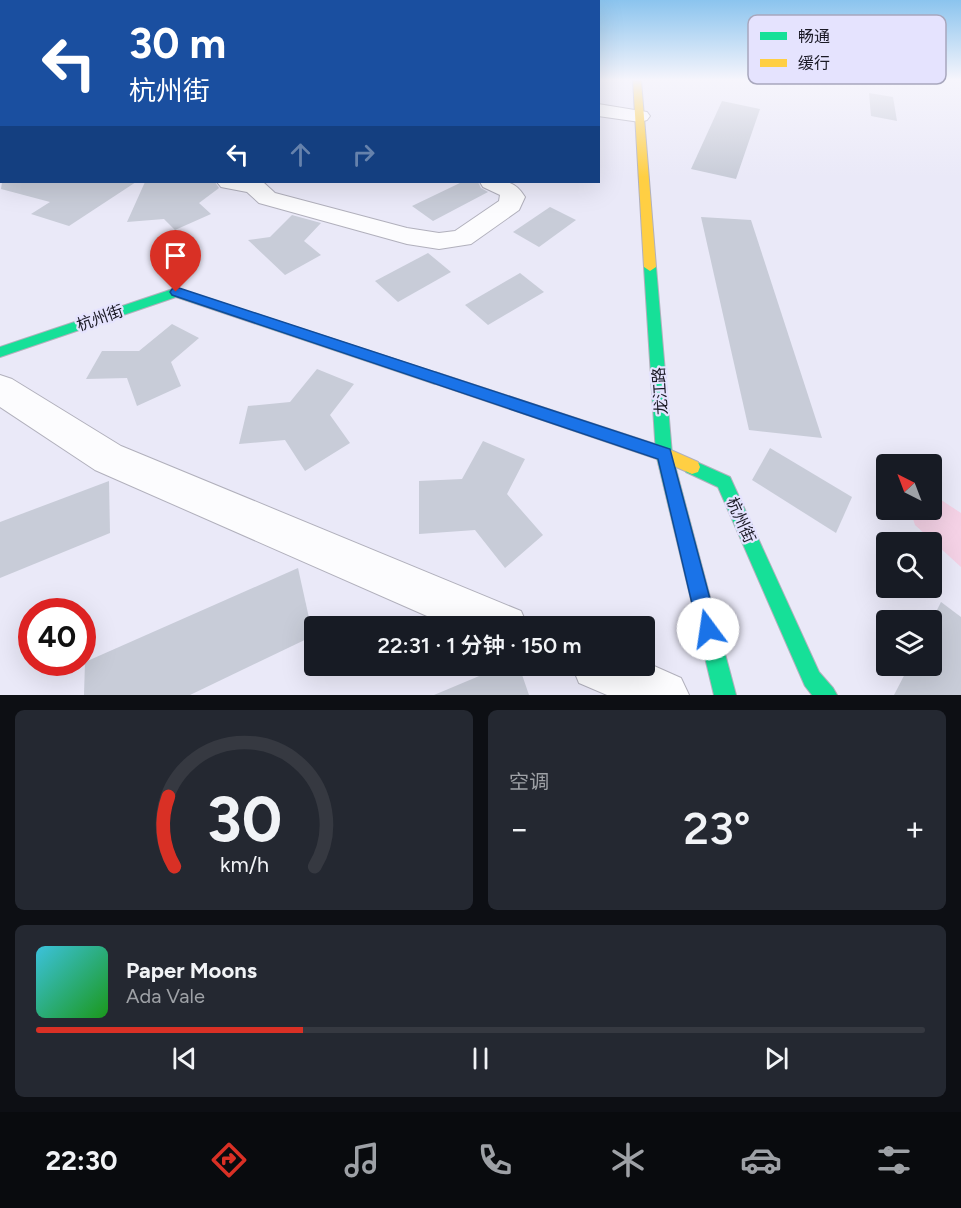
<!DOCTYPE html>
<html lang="zh">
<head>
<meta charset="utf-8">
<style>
	:root { --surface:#171b24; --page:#242831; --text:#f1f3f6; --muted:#9ea1a6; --line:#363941; --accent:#d93025 }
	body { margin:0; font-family:Figtree,"Noto Sans SC",sans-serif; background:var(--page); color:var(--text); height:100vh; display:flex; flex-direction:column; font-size:22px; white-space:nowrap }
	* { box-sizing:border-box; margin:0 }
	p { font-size:20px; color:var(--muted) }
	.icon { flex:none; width:33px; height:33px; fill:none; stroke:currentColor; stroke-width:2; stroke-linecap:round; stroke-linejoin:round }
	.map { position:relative; height:695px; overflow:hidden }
	.side { display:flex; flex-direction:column; gap:15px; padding:15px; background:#0d0f14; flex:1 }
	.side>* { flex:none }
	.guide { position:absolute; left:0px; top:0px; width:600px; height:183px; box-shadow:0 6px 24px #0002; background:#1a4fa0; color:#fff; overflow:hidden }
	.needle { width:39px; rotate:318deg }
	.controls { position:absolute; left:876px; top:454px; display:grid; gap:12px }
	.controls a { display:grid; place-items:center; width:66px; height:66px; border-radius:6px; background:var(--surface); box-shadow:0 6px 24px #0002; font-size:30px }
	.speed { position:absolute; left:18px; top:598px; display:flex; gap:12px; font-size:30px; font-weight:700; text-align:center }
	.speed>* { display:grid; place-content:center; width:78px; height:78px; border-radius:50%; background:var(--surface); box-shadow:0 6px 24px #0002; line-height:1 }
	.speed .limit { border:9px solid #d22; background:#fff; color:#111 }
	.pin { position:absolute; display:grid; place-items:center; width:51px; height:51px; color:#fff; margin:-62px -26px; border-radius:50% 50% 50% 0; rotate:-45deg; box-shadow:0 0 6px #0007 }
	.pin .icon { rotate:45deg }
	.me { position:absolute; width:66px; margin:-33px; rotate:346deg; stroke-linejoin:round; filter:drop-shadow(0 0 4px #0008) }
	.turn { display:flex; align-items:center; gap:21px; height:126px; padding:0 30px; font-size:27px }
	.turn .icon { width:78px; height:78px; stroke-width:2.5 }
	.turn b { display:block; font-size:42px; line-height:51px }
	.lanes { display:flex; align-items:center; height:57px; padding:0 30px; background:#0003; justify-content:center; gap:30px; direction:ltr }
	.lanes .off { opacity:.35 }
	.big { font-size:45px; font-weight:600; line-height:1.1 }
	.side .card { flex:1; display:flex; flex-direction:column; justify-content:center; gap:9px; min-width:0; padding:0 21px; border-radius:9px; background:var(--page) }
	.side .dial { align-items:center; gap:0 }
	.dial svg { height:156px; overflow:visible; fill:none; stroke:var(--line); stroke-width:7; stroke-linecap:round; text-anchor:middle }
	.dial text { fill:var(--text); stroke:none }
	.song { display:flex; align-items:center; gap:18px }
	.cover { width:72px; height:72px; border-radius:9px; background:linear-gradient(135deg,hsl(190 70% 55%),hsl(120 70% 35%)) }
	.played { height:6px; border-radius:3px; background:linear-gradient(90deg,var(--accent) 30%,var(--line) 30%) }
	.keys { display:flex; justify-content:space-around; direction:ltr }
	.heat { display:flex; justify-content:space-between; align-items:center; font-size:33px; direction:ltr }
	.side .tiles { flex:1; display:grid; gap:15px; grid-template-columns:1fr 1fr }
	.card:last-child { grid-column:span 2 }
	.trip { position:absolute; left:304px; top:616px; width:351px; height:60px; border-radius:6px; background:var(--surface); box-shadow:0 6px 24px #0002; font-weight:600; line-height:60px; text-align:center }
	.tabs { display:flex; height:96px; justify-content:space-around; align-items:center; background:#090b0e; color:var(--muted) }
	.tabs .icon { width:42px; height:42px }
	.tabs .on { color:var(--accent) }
	.tabs b { font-size:27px; color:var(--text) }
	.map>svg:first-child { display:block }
</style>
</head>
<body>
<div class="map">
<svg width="961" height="695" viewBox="0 0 961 695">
	<rect width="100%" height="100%" fill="#eae9f8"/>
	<path fill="#f5d2e6" d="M932,494L961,513V567L915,525L910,510H932Z"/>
	<g fill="#c8ccd8">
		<path d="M869,93L893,97L897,121L871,116Z"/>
		<path d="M722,101L760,109L736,179L691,169Z"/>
		<path d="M2,182H136L69,226L31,214L50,202L1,189Z"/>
		<path d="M145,182H215L219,188L199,203L211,214L175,230L164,219L127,222Z"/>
		<path d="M462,182H478L481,188L488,192L433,221L412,206Z"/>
		<path d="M550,207L576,220L539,247L513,232Z"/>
		<path d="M292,215L321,223L304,241L321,255L285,275L248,240L270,237Z"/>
		<path d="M701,217L751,220L822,438L749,430Z"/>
		<path d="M428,253L451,272L398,302L375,281Z"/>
		<path d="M520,273L544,292L488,325L465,305Z"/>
		<path d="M172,324L199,338L171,362L181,386L137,406L127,378L86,379L102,351H139Z"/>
		<path d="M317,369L354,384L330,415L350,443L305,471L285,440L239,444L248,406L290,402Z"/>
		<path d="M483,441L525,459L507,494L543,535L505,568L475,530L419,534V481L462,479Z"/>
		<path d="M770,448L852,497L836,533L752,480Z"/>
		<path d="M109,481L110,533L0,578V522Z"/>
		<path d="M298,568L313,636L190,695H84L85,662Z"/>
		<path d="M941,602L961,617V695H894L909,666H932V620Z"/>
		<path d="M503,666H519L529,695H434Z"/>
	</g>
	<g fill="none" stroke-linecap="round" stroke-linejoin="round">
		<g stroke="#b1b0bc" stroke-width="2">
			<g id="street">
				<path d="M598,104L647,112L650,116L647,120L640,122L598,116Z"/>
				<path d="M217,182H263L275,193L407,228L439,233L455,231L499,201L500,195L483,187L480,182C501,182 513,177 525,197L519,210L471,244L439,249L407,244L259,203L247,192L221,187Z"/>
				<path d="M0,375L12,379L121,446L521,611L528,627H452L95,470L0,407Z"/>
				<path d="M645,662L681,678L689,695H607L579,683L572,666H645Z"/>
			</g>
		</g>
		<g stroke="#b1b0bc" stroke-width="2">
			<g id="fast">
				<path d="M650,263L656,267L672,454L736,695H714L656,454L644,267Z"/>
				<path d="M176,288L440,374L442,378L440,382L435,384L176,297L0,357V347Z"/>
				<path d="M692,460L730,477L819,672L833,688L837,695H812L805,686L718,487L686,472L684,467L686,462Z"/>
			</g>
		</g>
		<g stroke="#b1b0bc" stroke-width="2">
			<g id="slow">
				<path d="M633,80H641L656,267L650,271L644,267Z"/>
				<path d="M435,372L664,447L698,462L700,467L698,472L692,474L660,460L430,382L428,378L430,374Z"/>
			</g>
		</g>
		<use href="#street" fill="#fcfcfe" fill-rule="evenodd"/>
		<use href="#fast" fill="#16e098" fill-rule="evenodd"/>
		<use href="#slow" fill="#ffcf43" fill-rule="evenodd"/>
	</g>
	<linearGradient id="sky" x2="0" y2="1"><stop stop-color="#8bc4ee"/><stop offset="0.45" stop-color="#f6f5fc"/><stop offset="1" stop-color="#f6f5fc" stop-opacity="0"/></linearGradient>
	<rect width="961" height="177" fill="url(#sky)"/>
	<path fill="#1a73e8" stroke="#114b97" stroke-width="1.5" d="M176,287L670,449L718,629L715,636L708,639L701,636L698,629L658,459L172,295L170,292L172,289Z"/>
	<g text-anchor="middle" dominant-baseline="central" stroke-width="4.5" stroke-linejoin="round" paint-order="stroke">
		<g font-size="16" fill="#1b1a26" stroke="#e5e3fe">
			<text transform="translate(100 318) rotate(-19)">杭州街</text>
			<text transform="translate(660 391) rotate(-94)">龙江路</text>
			<text transform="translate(741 520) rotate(66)">杭州街</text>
		</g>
	</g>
	<rect x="748" y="15" width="198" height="69" rx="9" fill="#e5e3fe" stroke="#a8a7bd" stroke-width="1.5"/>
	<rect x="760" y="32" width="27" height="8" fill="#16e098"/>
	<rect x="760" y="59" width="27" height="8" fill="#ffcf43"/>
	<g font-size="16" fill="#1b1a26">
		<text x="798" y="42">畅通</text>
		<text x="798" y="69">缓行</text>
	</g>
</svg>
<div class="controls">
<a><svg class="needle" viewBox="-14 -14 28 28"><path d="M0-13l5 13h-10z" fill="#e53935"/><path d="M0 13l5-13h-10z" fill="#9ea1a6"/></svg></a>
<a><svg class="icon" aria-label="search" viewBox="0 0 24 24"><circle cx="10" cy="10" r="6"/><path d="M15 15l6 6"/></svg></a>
<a><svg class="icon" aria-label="layers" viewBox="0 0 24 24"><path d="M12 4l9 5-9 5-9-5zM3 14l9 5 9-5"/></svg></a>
</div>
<div class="speed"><div class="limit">40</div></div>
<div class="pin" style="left:176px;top:292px;background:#d93025"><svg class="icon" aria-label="arrive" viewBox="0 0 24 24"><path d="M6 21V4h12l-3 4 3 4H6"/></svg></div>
<svg class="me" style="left:708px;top:629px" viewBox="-20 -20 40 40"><circle r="19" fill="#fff"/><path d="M0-13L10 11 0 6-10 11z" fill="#1a73e8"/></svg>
<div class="trip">22:31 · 1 分钟 · 150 m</div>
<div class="guide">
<div class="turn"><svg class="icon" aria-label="left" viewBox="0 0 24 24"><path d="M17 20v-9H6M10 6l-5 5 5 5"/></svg><div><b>30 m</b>杭州街</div></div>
<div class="lanes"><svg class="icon" aria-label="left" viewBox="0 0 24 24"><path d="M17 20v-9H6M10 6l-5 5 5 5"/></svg><svg class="icon off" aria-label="ahead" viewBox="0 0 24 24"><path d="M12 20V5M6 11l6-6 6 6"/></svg><svg class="icon off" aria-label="right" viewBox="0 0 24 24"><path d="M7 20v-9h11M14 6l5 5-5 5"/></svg></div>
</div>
</div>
<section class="side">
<div class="tiles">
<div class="card dial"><svg viewBox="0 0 100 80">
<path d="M14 69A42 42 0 1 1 86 69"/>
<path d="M14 69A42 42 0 0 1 11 33" stroke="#d93025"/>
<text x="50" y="56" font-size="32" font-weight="700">30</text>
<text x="50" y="72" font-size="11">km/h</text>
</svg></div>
<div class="card"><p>空调</p>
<div class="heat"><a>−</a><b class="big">23°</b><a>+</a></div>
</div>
<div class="card">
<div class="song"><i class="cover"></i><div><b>Paper Moons</b><p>Ada Vale</p></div></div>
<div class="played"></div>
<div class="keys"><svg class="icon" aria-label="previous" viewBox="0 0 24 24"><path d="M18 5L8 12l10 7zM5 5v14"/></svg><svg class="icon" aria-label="pause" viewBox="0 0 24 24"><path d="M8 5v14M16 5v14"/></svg><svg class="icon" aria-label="next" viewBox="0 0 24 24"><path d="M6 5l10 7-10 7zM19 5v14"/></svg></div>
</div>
</div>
</section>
<nav class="tabs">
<b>22:30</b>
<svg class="icon on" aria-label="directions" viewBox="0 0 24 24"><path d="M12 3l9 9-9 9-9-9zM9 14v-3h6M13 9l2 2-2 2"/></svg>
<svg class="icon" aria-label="music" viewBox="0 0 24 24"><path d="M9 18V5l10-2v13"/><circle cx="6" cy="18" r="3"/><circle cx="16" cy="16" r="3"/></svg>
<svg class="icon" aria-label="phone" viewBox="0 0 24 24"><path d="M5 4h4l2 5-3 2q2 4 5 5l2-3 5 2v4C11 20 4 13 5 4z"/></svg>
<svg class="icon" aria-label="climate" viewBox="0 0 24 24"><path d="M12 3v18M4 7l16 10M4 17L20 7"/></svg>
<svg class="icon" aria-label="car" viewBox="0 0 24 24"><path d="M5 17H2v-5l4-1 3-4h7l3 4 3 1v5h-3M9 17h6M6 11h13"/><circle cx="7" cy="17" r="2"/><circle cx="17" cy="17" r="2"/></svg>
<svg class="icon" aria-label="filters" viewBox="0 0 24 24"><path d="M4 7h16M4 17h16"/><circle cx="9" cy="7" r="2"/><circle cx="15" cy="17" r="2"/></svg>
</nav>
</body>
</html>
